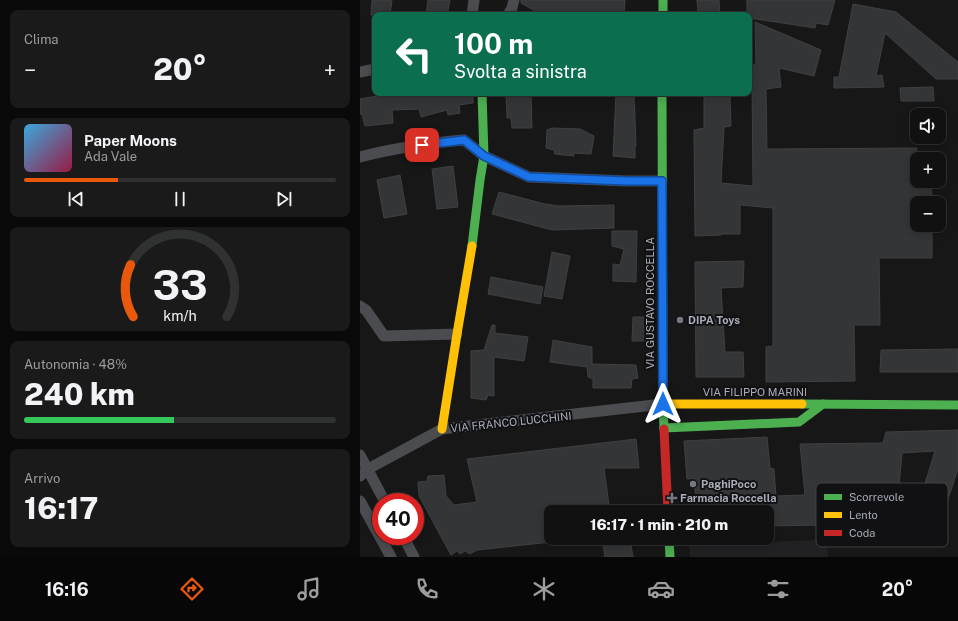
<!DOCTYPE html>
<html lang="it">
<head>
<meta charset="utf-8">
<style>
	:root { --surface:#111; --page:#1a1a1a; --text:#f1f3f6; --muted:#9c9d9f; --line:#303131; --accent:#ea580c }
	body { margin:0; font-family:"Public Sans",sans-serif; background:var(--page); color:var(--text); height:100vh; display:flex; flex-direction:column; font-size:15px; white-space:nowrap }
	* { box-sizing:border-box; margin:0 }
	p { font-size:13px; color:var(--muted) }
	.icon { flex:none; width:22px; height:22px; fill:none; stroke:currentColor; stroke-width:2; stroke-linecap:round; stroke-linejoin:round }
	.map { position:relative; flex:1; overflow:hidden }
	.drawer { display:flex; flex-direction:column; gap:10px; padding:10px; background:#090909; width:360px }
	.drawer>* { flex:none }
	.top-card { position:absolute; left:12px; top:12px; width:380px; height:84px; border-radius:8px; box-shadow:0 2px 10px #0003,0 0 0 1px var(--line); background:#0b6e4f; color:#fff; overflow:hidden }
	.controls { position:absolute; left:550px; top:108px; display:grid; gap:8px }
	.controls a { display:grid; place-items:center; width:36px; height:36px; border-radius:8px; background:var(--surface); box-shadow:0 2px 10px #0003,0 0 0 1px var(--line); font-size:20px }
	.speed { position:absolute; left:12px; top:493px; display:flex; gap:8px; font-size:20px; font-weight:700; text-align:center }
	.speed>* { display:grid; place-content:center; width:52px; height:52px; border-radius:50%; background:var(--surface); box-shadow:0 2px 10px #0003,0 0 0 1px var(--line); line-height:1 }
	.speed .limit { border:6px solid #d22; background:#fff; color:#111 }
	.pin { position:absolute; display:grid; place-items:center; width:34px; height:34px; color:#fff; margin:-17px; border-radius:8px; box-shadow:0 2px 6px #0006 }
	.me { position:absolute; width:44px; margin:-22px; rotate:0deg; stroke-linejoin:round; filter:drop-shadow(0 0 3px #0008) }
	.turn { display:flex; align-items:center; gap:14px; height:84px; padding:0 16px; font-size:18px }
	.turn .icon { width:52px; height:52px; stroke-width:2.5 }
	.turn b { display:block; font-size:28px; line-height:34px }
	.big { font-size:30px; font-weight:800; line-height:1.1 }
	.drawer .widget { flex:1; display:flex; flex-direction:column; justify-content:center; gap:6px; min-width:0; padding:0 14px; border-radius:8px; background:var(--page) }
	.drawer .dial { align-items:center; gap:0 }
	.dial svg { height:104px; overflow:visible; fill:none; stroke:var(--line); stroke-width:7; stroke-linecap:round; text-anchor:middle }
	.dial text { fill:var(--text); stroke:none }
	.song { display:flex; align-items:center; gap:12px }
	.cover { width:48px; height:48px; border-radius:6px; background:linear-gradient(135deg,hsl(200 70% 55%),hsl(340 70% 35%)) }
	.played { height:4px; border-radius:2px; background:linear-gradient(90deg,var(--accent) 30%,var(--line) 30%) }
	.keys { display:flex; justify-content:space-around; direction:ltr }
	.heat { display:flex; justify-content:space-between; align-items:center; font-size:22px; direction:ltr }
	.charge { height:6px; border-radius:3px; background:linear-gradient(90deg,#34c759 48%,var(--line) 0) }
	.trip { position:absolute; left:184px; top:505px; width:230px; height:40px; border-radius:8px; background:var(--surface); box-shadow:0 2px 10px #0003,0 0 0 1px var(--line); font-weight:800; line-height:40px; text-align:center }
	.tabs { display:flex; height:64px; justify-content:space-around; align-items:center; background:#070707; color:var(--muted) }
	.tabs .icon { width:28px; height:28px }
	.tabs .current { color:var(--accent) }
	.tabs b { font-size:18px; color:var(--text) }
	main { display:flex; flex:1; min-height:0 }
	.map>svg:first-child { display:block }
</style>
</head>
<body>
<main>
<section class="drawer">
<div class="widget"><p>Clima</p>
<div class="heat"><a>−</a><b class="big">20°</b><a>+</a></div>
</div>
<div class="widget">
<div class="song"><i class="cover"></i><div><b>Paper Moons</b><p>Ada Vale</p></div></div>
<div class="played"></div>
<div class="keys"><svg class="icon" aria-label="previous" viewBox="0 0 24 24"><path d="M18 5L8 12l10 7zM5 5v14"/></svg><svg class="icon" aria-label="pause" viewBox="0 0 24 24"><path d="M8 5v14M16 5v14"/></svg><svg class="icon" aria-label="next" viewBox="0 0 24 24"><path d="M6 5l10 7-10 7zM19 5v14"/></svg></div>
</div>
<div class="widget dial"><svg viewBox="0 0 100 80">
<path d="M14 69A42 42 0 1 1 86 69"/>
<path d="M14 69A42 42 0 0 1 12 29" stroke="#ea580c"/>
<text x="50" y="56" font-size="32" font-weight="700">33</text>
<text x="50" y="72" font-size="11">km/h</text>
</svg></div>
<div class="widget"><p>Autonomia · 48%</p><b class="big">240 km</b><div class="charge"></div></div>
<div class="widget"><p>Arrivo</p><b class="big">16:17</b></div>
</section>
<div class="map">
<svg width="598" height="557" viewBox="0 0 598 557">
	<rect width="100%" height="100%" fill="#171717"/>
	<path fill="#212124" d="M467,540L468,557H330L329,544Z"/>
	<g fill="#343537" stroke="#3f4043">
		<path d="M12,0H32L30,15H11Z"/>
		<path d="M68,0H90L87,15H66Z"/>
		<path d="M161,0H265L264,15H213V14H180L161,3Z"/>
		<path d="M337,0H359L360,15H338Z"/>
		<path d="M387,0H475L468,25L456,23L455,28L389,18V15H387Z"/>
		<path d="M493,4L536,12L598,62V79H576L525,33L516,76L522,75L524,87L474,88V77H479Z"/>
		<path d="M395,22L461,50L454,76L419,68L421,87L406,89L407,149L557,148V181H571L572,203H557V225H572V258H519L520,325H494L495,381L406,382V347L413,346V208L380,205V234H361V235L335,236L334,130L344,128V93H370L371,126L364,127L361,183L393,186L392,77H389V65L396,64Z"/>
		<path d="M573,87L574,101H541L540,88Z"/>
		<path d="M28,93H113V103L99,105L100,113L88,115L87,110L61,117L59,109L32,110L33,123L5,126L2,114H0V99L28,94Z"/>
		<path d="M146,93H171L172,128H152L151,118H147Z"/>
		<path d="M256,93H274L276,146H275V158L253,156Z"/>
		<path d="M192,128L220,129L234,136L231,154L214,153V156L195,154L194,150L186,148L187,130Z"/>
		<path d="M93,166L98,207L77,209L72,169Z"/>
		<path d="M40,175L47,214L24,218L17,180Z"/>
		<path d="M139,192L185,204L199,206L254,205V228L192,230L132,214Z"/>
		<path d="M252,231H277L276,282L253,281V264L260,265L264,249L252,246Z"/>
		<path d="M192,252L210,256L202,299L184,296Z"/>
		<path d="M384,261L383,287L361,288L365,352H383L384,377H336L335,262Z"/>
		<path d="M131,277L183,287L180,304L128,294Z"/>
		<path d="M273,317H289L290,341H272Z"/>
		<path d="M132,325H135V333L168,337L164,361L134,357V396L128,395L126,400L111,398V351L124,350Z"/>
		<path d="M193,340L232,347V364L276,365L278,378L272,379L271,388H233V379L228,377L227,367L190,362Z"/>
		<path d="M598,349V372H520L521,350Z"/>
		<path d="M598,430V469L582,517L576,515L573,522L565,519L548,539L575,451L542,453L537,509L523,511L522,524L407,526V512H337L334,478L327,479L324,441L407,437L410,468L414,469L416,496L445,495L440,444L523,443L526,432Z"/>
		<path d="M276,439L279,468H244L250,512H191V542L117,550L110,554L105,551L100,554L97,551L91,555L59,496L58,482L67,481L68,476L84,475L86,496L94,505L117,502L107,459Z"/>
		<path d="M242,538H254L255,541L270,539L273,557H245Z"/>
	</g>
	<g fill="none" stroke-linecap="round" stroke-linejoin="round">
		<g stroke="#4b4c50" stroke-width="11">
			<path d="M112,15L114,0"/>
			<path d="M148,15L152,8L154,0"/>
			<path d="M0,72L15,69"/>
			<path d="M0,157C34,148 69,143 104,140L124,156L169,177L267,181H302"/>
			<path d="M0,306L6,310L24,336L97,334"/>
			<path d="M0,455L25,502"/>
			<path d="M0,476L8,469L82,429L303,404"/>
			<path d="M0,501L31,557"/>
			<path d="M43,536L54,557"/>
		</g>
		<g stroke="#4caf50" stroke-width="9">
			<path d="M303,0V15"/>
			<path d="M302,93L303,404L304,429"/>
			<path d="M112,246L120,180L124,156L122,93"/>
			<path d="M442,404L598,405"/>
			<path d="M304,428L439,422L463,404"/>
			<path d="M309,538L310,557"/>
		</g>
		<g stroke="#ffc107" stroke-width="9">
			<path d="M303,404H442"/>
			<path d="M82,429L97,334L112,246"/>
		</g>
		<path stroke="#c62828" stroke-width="9" d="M304,429L308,512"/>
	</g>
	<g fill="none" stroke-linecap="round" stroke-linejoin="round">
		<g stroke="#114b97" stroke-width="10">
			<path id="route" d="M62,145L104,140L124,156L169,177L267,181H302L303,404"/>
		</g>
		<use href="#route" stroke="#1a73e8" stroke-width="7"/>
	</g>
	<g fill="#757880" stroke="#111113" stroke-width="1.5">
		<circle cx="320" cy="320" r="4"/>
		<circle cx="333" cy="484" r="4"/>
		<path d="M310 492h4v4h4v4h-4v4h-4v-4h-4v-4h4z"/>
	</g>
	<g text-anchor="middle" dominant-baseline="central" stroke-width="4" stroke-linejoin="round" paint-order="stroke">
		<g font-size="11" fill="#a8adb8" stroke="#111113">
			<text transform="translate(290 303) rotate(-90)">VIA GUSTAVO ROCCELLA</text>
			<text x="395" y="392">VIA FILIPPO MARINI</text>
			<text transform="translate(151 422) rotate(-6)">VIA FRANCO LUCCHINI</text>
		</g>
		<g font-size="11" font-weight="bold" fill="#a8adb8" stroke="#111113" text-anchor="start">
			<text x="328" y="320">DIPA Toys</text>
			<text x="341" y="484">PaghiPoco</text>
			<text x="320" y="498">Farmacia Roccella</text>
		</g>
	</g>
	<rect x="456" y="483" width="132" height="64" rx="6" fill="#111113" stroke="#3e4045" stroke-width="1"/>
	<rect x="464" y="494" width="18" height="6" fill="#4caf50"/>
	<rect x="464" y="512" width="18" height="6" fill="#ffc107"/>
	<rect x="464" y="530" width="18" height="6" fill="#c62828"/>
	<g font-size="11" fill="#a8adb8">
		<text x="489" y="501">Scorrevole</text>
		<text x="489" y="519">Lento</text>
		<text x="489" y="537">Coda</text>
	</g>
</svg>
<div class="controls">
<a><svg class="icon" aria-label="sound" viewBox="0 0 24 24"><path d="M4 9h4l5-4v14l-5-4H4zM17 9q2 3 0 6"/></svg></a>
<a>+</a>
<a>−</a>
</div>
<div class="speed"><div class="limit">40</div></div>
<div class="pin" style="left:62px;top:145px;background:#d93025"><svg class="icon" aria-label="arrive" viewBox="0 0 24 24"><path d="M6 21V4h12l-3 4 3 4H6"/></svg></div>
<svg class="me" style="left:303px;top:404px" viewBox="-20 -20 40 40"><path d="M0-17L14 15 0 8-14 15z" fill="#1a73e8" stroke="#fff" stroke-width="4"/></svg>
<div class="trip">16:17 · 1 min · 210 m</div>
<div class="top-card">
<div class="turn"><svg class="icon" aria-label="left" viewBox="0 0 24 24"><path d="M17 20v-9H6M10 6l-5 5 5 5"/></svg><div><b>100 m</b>Svolta a sinistra</div></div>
</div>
</div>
</main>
<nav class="tabs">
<b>16:16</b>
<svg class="icon current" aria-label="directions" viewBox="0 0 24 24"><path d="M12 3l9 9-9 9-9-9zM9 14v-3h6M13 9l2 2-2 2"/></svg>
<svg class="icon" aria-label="music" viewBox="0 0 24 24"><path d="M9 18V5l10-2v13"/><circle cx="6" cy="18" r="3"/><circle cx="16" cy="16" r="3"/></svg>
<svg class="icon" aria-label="phone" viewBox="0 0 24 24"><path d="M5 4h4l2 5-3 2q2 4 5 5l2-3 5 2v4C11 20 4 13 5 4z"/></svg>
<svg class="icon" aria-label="climate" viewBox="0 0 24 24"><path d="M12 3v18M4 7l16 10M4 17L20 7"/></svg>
<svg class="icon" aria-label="car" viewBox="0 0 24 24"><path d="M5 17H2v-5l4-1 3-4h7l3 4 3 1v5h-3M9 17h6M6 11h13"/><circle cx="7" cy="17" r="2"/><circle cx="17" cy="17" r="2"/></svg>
<svg class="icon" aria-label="filters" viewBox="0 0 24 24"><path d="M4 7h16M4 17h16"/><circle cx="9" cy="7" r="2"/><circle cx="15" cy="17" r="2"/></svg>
<b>20°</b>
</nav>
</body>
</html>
